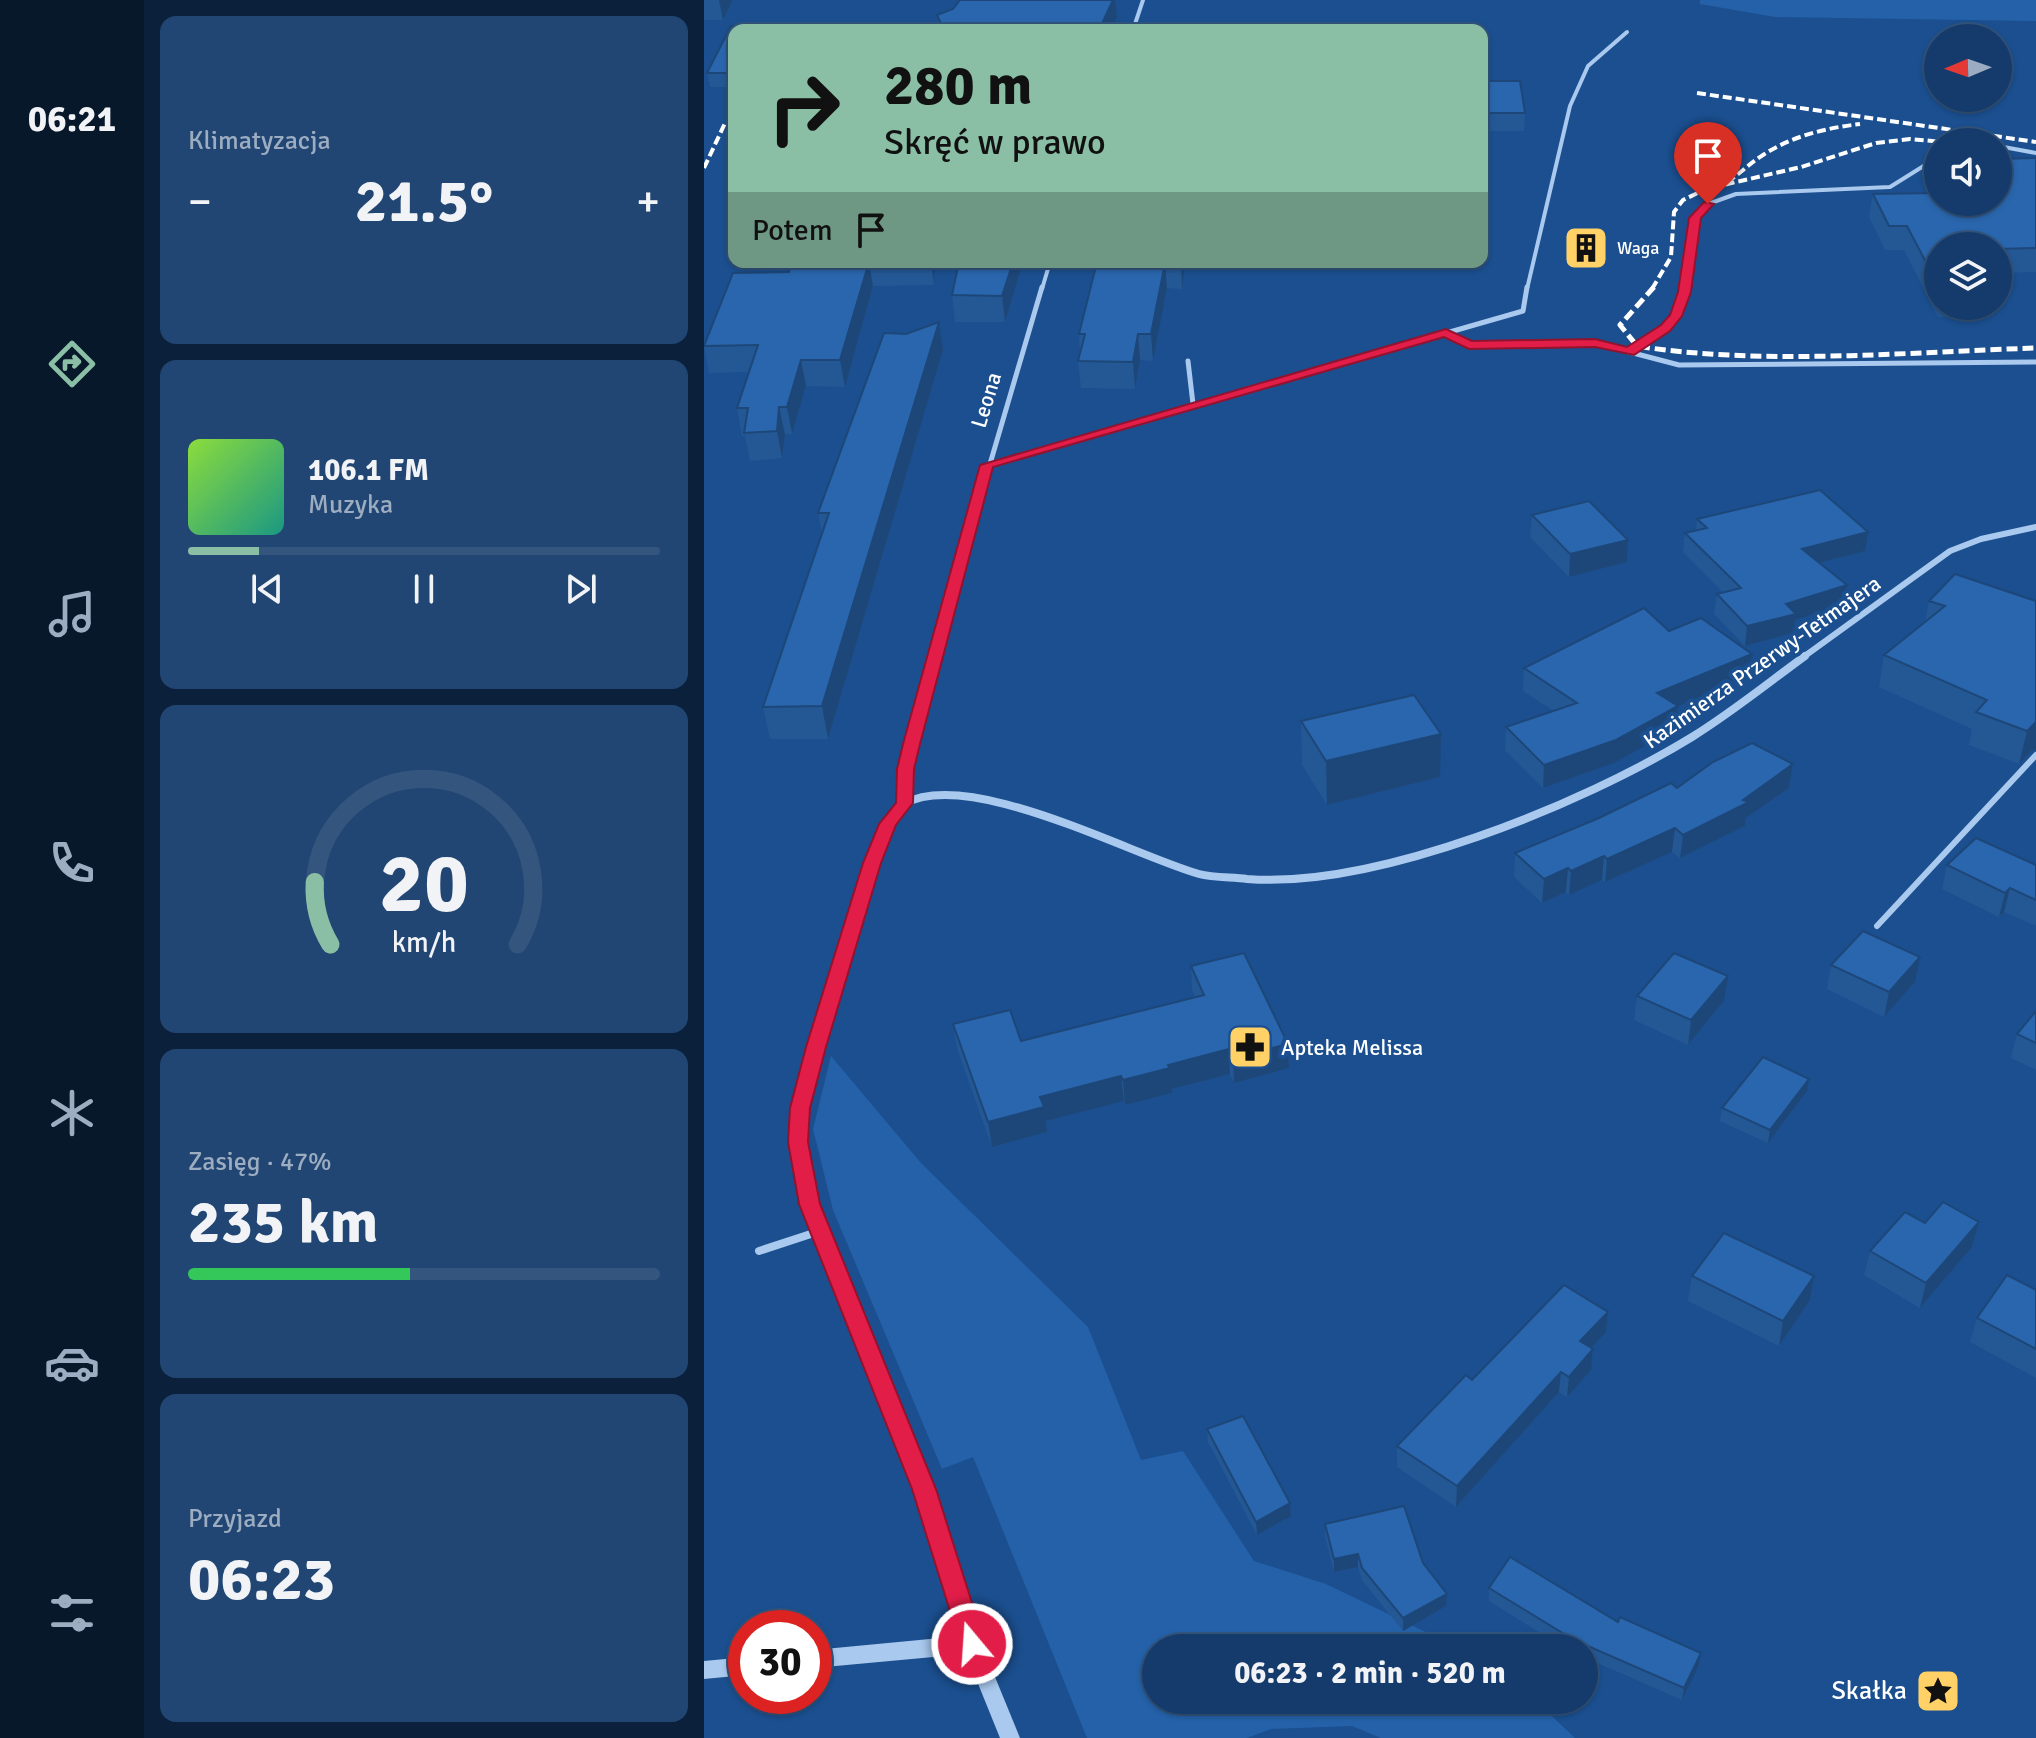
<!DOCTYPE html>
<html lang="pl">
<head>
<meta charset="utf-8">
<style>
	:root { --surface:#143b6b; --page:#214673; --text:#f1f3f6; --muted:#9dadc1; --line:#33557e; --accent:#8abfa5 }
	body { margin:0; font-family:Signika,sans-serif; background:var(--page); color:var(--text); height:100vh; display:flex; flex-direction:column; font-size:30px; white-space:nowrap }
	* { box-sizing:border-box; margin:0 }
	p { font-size:26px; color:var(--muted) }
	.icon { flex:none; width:44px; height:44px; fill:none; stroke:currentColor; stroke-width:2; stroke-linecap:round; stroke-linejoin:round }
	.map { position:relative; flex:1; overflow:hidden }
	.side { display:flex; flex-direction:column; gap:16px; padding:16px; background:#0b203b; width:560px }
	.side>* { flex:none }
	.guide { position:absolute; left:24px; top:24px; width:760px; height:244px; border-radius:16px; box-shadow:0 2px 6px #0004,0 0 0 2px var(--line); background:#8abfa5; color:#111; overflow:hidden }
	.needle { width:52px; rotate:268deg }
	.tools { position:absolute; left:1220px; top:24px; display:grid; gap:16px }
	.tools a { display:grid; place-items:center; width:88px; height:88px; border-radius:50%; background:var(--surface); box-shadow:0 2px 6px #0004,0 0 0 2px var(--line); font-size:40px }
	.speed { position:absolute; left:24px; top:1610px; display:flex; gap:16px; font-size:40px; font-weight:700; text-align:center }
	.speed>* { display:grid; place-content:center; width:104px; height:104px; border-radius:50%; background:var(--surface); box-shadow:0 2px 6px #0004,0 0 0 2px var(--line); line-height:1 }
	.speed .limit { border:12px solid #d22; background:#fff; color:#111 }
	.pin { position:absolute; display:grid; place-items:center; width:68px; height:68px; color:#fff; margin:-82px -34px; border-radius:50% 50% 50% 0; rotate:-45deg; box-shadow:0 0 8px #0007 }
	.pin .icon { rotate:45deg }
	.me { position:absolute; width:88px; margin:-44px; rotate:342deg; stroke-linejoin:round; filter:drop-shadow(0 0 6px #0008) }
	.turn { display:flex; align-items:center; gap:28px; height:168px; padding:0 24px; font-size:36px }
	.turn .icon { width:104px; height:104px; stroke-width:2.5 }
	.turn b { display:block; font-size:56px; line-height:68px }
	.then { display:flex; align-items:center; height:76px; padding:0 24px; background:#0003; gap:16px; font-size:30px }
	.big { font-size:60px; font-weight:700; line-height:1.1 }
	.side .widget { flex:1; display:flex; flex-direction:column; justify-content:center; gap:12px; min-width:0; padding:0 28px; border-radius:16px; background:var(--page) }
	.side .dial { align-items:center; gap:0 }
	.dial svg { height:208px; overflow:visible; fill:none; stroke:var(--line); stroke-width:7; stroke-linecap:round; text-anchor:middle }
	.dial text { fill:var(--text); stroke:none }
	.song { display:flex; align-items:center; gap:24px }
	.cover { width:96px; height:96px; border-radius:12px; background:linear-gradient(135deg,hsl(90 70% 55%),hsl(170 70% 35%)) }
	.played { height:8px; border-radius:4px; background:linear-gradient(90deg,var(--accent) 15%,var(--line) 15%) }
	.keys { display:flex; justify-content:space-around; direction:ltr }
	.heat { display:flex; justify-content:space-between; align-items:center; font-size:44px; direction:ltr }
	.charge { height:12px; border-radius:6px; background:linear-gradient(90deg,#34c759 47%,var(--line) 0) }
	.trip { position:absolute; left:438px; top:1634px; width:456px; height:80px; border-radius:40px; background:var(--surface); box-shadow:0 2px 6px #0004,0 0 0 2px var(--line); font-weight:700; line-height:80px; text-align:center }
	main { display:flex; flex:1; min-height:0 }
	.tabs { display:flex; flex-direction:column; width:144px; justify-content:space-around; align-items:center; background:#08182b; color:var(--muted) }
	.tabs .icon { width:56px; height:56px }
	.tabs .active { color:var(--accent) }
	.tabs b { font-size:36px; color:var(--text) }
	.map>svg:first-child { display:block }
</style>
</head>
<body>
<main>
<nav class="tabs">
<b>06:21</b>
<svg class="icon active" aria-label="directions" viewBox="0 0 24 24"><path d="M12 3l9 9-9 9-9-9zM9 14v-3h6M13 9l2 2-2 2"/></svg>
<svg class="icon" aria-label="music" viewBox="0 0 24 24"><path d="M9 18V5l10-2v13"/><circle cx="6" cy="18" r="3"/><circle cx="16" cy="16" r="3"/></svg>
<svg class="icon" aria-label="phone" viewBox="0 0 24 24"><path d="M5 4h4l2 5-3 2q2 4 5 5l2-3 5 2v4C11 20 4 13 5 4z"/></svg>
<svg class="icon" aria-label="climate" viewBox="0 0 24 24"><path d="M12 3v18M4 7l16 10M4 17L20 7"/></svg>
<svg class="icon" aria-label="car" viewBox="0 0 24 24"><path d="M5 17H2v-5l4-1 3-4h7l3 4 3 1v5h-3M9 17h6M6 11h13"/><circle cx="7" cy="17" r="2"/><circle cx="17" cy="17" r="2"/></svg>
<svg class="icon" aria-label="filters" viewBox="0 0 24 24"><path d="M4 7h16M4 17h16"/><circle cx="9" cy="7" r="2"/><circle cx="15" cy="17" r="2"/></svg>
</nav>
<section class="side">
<div class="widget"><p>Klimatyzacja</p>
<div class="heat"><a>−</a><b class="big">21.5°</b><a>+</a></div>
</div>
<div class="widget">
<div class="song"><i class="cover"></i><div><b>106.1 FM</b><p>Muzyka</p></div></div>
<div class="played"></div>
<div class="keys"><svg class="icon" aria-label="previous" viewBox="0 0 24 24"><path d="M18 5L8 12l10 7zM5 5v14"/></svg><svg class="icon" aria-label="pause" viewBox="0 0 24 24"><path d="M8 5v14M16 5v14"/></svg><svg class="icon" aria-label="next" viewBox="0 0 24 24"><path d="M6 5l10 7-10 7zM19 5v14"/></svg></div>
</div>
<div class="widget dial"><svg viewBox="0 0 100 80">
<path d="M14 69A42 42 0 1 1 86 69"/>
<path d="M14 69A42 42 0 0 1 8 45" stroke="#8abfa5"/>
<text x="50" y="56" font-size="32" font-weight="700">20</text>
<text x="50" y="72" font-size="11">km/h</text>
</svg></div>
<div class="widget"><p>Zasięg · 47%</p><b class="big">235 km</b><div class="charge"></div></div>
<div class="widget"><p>Przyjazd</p><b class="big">06:23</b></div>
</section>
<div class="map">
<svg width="1332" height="1738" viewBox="0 0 1332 1738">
	<rect width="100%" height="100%" fill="#1b4f8f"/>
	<g fill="#2461a8">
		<path d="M996,0H1332V21L1071,17L996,4Z"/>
		<path d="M127,1056L217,1163L384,1327L437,1460L479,1451L550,1561L622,1584L755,1648H452V1700H831L871,1738H677L648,1726L567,1729L543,1738H383L269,1457L238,1469L129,1210L109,1129Z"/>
	</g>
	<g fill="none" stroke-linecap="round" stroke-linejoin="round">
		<g stroke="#a9c9ee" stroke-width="4">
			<path d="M429,30L439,0"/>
			<path d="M1257,142H1261"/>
			<path d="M1294,146L1332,153"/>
			<path d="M338,289L346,262"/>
			<path d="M823,289L866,106L884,66L923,32"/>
			<path d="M981,289L991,218L1004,204L1032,194L1186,187L1234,157"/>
		</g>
		<g stroke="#a9c9ee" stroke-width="5">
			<path d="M742,333L765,345L891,343L975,365L1332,362"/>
			<path d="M925,352C953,334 975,322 981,287"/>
			<path d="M484,361L489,404"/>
			<path d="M283,465L819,311L823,287"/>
			<path d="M229,658L338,287"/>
		</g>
		<g stroke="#a9c9ee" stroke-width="6">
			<path d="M201,803L211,727L229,656"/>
			<path d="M1173,926L1332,755"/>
		</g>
		<path stroke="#a9c9ee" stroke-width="8" d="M55,1251L116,1231"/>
		<path stroke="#a9c9ee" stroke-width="6" d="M1098,658L1246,551L1277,539L1332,527"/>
		<path stroke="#a9c9ee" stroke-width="8" d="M95,1131L96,1108L112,1047L174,844C180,830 187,812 200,804C265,767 428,855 495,874C510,878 528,877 543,879C672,889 879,804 988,737C1027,713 1064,683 1101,656"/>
		<path stroke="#a9c9ee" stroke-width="10" d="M95,1129L94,1142L105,1204L220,1489L268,1644"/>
		<g fill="#a9c9ee" fill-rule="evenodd">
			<path d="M268,1635L275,1638L316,1738H296L262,1654L110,1668V1650Z"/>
			<path d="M42,1657V1675L0,1679V1661Z"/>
		</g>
		<g stroke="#fff" stroke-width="4" stroke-dasharray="9 4" stroke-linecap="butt">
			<path d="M993,93L1332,142"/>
			<path d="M0,168L22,121"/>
			<path d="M1023,182C1036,174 1046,163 1059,155C1088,136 1122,128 1156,124"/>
			<path d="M948,289L967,257L970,212L979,200L1002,189L1097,167L1172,143L1206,139L1239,142"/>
		</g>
		<path stroke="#fff" stroke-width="5" stroke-dasharray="11 5" stroke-linecap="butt" d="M950,287L916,325L933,346C1057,366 1205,352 1332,348"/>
	</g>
	<g fill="#245895">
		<path d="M0,0H29L19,20H0Z"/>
		<path d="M233,15L413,17L407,30H235Z"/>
		<path d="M89,25L90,30H30V87H6L3,73L27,26Z"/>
		<path d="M778,81L821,113L820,131H778Z"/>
		<path d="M1332,158V272L1294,273V246H1234V306H1291L1289,316L1234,317L1200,250H1181L1165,217L1169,194L1294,202Z"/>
		<path d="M88,262H231L230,285L169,286L141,387L102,386L88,434H81L78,458L46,461L41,436H38L33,408L45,372L5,373L0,346L85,272Z"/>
		<path d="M255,262H319L301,322H251L248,295Z"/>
		<path d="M393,262H482L478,289L463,288L449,361L436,360L431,389L377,388L374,361L376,352L375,334Z"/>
		<path d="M235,322L239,350L124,739H66L59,707L118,533L114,513L202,334Z"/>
		<path d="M828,515L924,540L923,562L865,577L826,537Z"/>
		<path d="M993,519L1161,551L1115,563L1140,604L1091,620L1089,633L1041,646L1010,614L1013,594L1019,592L979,552L981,533L992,530Z"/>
		<path d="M1225,601H1332V750H1328L1315,764L1265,745L1268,729L1175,687L1180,655L1221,622Z"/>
		<path d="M965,631L1045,676L974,706L972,729L910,763L839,788L801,750L802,727L850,711L819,691L820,668Z"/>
		<path d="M597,721L736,777L623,805L598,765Z"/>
		<path d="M1089,764L1085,788L1042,818L1041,826L976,858L968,852L901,882L898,880L865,895L862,892L838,903L810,877L811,853L973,788Z"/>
		<path d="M1243,865H1332V926L1300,912L1295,917L1238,889Z"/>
		<path d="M1127,965L1211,982L1180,1017L1123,989Z"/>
		<path d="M487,966L584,1044L585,1068L530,1083L526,1074L468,1089V1093L421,1105L420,1101L342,1121L343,1132L288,1147L253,1048L249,1024L317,1041L492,998L488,990Z"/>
		<path d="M933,996L1020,1001L984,1045L930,1020Z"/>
		<path d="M1332,1011V1070L1307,1058L1313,1034Z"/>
		<path d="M1105,1079L1103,1091L1064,1143L1016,1121L1018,1108Z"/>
		<path d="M1275,1222L1268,1247L1216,1308L1160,1275L1166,1251L1221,1223Z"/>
		<path d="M988,1276H1110L1106,1300L1075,1346L984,1301Z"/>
		<path d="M1332,1290V1378L1266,1342L1273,1318Z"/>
		<path d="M904,1312L902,1332L887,1348L889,1349L887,1370L863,1397L855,1392L752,1507L693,1467V1446L768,1380Z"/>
		<path d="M503,1429L587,1516L553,1535L504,1442Z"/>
		<path d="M621,1524L719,1563L742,1606L699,1631L658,1580L654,1567L630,1572L621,1536Z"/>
		<path d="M785,1588L914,1622L997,1653L995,1665L978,1700L880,1657V1648H861L785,1601Z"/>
	</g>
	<g fill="#1d4779">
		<path d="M15,0H29L19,20Z"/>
		<path d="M398,0H411L413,17L407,30H395Z"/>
		<path d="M165,262L169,286L141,387L136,360Z"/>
		<path d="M227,262H231L230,285Z"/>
		<path d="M309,262H319L301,322L298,296Z"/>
		<path d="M477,262H482L478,289L477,263Z"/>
		<path d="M461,263L463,288L449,361L447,334Z"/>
		<path d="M235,322L239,350L124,739L118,706Z"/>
		<path d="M434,334L436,360L431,389L429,362Z"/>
		<path d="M97,360L102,386L88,434L83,407Z"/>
		<path d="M75,407L81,434L78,458L73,431Z"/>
		<path d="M1164,532L1161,551L1095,568L1098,549Z"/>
		<path d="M924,540L923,562L865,577L866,554Z"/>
		<path d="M1143,585L1140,604L1091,620L1089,633L1041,646L1043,626L1082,604Z"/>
		<path d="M1048,654L1045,676L951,716L953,693Z"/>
		<path d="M974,706L972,729L910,763L839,788L840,765Z"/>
		<path d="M1332,722V750H1328L1315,764L1323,731Z"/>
		<path d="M737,734L736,777L623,805L622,761Z"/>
		<path d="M1089,764L1085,788L1042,818L1041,826L976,858L979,835L1039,800Z"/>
		<path d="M971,828L968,852L901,882L903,859Z"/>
		<path d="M900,856L898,880L865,895L867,871Z"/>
		<path d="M864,868L862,892L838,903L840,879Z"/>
		<path d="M1306,888L1300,912L1295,917L1301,893Z"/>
		<path d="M1216,957L1211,982L1180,1017L1185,992Z"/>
		<path d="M1024,976L1020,1001L984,1045L987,1020Z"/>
		<path d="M584,1044L585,1068L530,1083L529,1058Z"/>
		<path d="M525,1049L526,1074L468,1089V1093L421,1105L419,1080L464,1065Z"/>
		<path d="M417,1076L420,1101L342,1121L343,1132L288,1147L284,1122L336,1097Z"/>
		<path d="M1105,1079L1103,1091L1064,1143L1066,1130Z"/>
		<path d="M1275,1222L1268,1247L1216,1308L1222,1283Z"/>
		<path d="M1110,1276L1106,1300L1075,1346L1079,1321Z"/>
		<path d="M904,1312L902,1332L874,1362L876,1341Z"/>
		<path d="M889,1349L887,1370L863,1397L865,1377Z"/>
		<path d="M857,1372L855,1392L752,1507L753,1486Z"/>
		<path d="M586,1503L587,1516L553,1535L552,1522Z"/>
		<path d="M654,1554V1567L630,1572V1559Z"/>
		<path d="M743,1594L742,1606L699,1631V1618Z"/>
		<path d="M997,1653L995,1665L978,1700L980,1688Z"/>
	</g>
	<g fill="#2a66ad" stroke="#1d4779" stroke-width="2">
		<path d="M256,0H409L395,30H240L233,15L249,9Z"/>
		<path d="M89,25L86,30H30V73H3L27,26Z"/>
		<path d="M778,81H816L821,113H778Z"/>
		<path d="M1332,158V248L1294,249V246H1234V285L1203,226H1185L1169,194L1234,193V202H1294V159Z"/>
		<path d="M88,262H165L136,360H97L83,407H75L73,431L40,433L44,408H33L54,345L0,346L29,273L85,272Z"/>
		<path d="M255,262H309L298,296L248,295Z"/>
		<path d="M393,262H477L461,263L447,334H434L429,362L374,361L381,334H375Z"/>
		<path d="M235,322L118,706L59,707L125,513H114L180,333L202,334Z"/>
		<path d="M1116,490L1164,532L1098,549L1143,585L1082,604L1092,614L1043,626L1013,594L1037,588L981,533L1003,528L993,519Z"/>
		<path d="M885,501L924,540L866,554L828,515Z"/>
		<path d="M1251,574L1332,601V722L1323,731L1272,712L1283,700L1180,655L1241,606L1225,601Z"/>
		<path d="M940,608L965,631L997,618L1048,654L953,693L974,706L912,740L840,765L802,727L873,703L820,668Z"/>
		<path d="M710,695L737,734L622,761L597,721Z"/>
		<path d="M1048,743L1089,764L1039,800L1045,802L979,835L971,828L903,859L900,856L867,871L864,868L840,879L811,853L895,818L967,783L973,788L1009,762Z"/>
		<path d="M1272,838L1332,865V900L1306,888L1301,893L1243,865Z"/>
		<path d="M1159,931L1216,957L1185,992L1127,965Z"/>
		<path d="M540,953L584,1044L529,1058L525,1049L464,1065L466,1068L419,1080L417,1076L336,1097L340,1107L284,1122L249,1024L306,1010L317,1041L500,995L487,966Z"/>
		<path d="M970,953L1024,976L987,1020L933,996Z"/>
		<path d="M1332,1011V1043L1313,1034Z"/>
		<path d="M1059,1057L1105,1079L1066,1130L1018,1108Z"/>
		<path d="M1239,1202L1275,1222L1222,1283L1166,1251L1201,1212L1221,1223Z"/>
		<path d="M1020,1233L1110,1276L1079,1321L988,1276Z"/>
		<path d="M1303,1275L1332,1290V1349L1273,1318Z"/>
		<path d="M860,1285L904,1312L876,1341L889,1349L865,1377L857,1372L753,1486L693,1446L762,1375L768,1380Z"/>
		<path d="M539,1416L586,1503L552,1522L503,1429Z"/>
		<path d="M700,1506L719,1563L743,1594L699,1618L658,1568L654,1554L630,1559L621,1524Z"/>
		<path d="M806,1557L914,1622L916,1617L997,1653L980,1688L870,1640L785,1588Z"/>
	</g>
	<path fill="#e11d48" stroke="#92132f" stroke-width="2" d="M1000,202L1010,204L997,218L987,292L978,316L966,331L930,355L891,347L765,349L740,337L289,467L216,744L210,769L209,803L192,825L177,863L122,1047L106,1108L104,1142L116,1204L232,1489L281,1644L277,1653L268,1656L259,1653L208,1489L95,1204L84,1142L86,1108L102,1047L159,863L175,824L192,803L193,769L199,744L276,465L742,329L768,341L891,339L923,347L957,325L966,315L974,292L985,218Z"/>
	<defs>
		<g id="building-square" transform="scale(2.3)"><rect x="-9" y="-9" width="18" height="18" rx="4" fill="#ffd166" stroke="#1b4f8f"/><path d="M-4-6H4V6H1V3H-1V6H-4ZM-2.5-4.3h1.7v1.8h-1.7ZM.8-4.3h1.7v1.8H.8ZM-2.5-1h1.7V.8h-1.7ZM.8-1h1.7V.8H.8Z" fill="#111"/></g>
		<g id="pharmacy-square" transform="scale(2.3)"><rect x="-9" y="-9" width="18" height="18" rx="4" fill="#ffd166" stroke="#1b4f8f"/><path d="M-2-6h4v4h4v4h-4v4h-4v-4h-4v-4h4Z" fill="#111"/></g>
		<g id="sight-square" transform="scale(2.3)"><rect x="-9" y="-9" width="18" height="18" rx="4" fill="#ffd166" stroke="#1b4f8f"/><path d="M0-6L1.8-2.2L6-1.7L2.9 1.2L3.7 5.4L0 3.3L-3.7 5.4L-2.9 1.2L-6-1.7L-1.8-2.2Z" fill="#111"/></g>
	</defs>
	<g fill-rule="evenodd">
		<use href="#building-square" x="882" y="248"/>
		<use href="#pharmacy-square" x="546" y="1047"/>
		<use href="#sight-square" x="1234" y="1691"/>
	</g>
	<g text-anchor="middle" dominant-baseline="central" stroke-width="8" stroke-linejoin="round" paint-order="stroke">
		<g font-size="18" fill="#fff" stroke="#1b4f8f" text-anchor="start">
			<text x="913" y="248">Waga</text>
		</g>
		<g font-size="22" fill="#fff" stroke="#1b4f8f">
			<text transform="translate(282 400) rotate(-73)">Leona</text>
			<text transform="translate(1058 662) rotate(-35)">Kazimierza Przerwy-Tetmajera</text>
		</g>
		<g font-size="22" fill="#fff" stroke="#1b4f8f" text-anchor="start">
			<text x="577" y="1047">Apteka Melissa</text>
		</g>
		<g font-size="26" fill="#fff" stroke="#1b4f8f" text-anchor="end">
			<text x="1203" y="1691">Skałka</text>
		</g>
	</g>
</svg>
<div class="tools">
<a><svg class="needle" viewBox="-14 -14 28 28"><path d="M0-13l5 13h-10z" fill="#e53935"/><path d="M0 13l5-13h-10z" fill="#9dadc1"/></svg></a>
<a><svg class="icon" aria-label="sound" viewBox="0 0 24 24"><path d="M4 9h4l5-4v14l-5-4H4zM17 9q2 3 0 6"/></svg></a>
<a><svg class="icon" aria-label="layers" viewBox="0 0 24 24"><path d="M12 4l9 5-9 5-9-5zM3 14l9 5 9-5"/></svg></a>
</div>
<div class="speed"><div class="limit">30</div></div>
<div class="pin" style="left:1004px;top:204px;background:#d93025"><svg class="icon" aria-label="arrive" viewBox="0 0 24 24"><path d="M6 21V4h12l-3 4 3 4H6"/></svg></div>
<svg class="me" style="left:268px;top:1644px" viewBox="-20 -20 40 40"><circle r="17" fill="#e11d48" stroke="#fff" stroke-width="3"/><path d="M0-11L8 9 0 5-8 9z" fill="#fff"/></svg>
<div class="trip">06:23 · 2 min · 520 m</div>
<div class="guide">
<div class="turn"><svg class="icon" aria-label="right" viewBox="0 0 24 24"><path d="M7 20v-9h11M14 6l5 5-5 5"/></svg><div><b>280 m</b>Skręć w prawo</div></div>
<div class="then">Potem<svg class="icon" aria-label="arrive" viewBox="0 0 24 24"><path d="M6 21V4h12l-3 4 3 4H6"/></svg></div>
</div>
</div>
</main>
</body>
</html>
